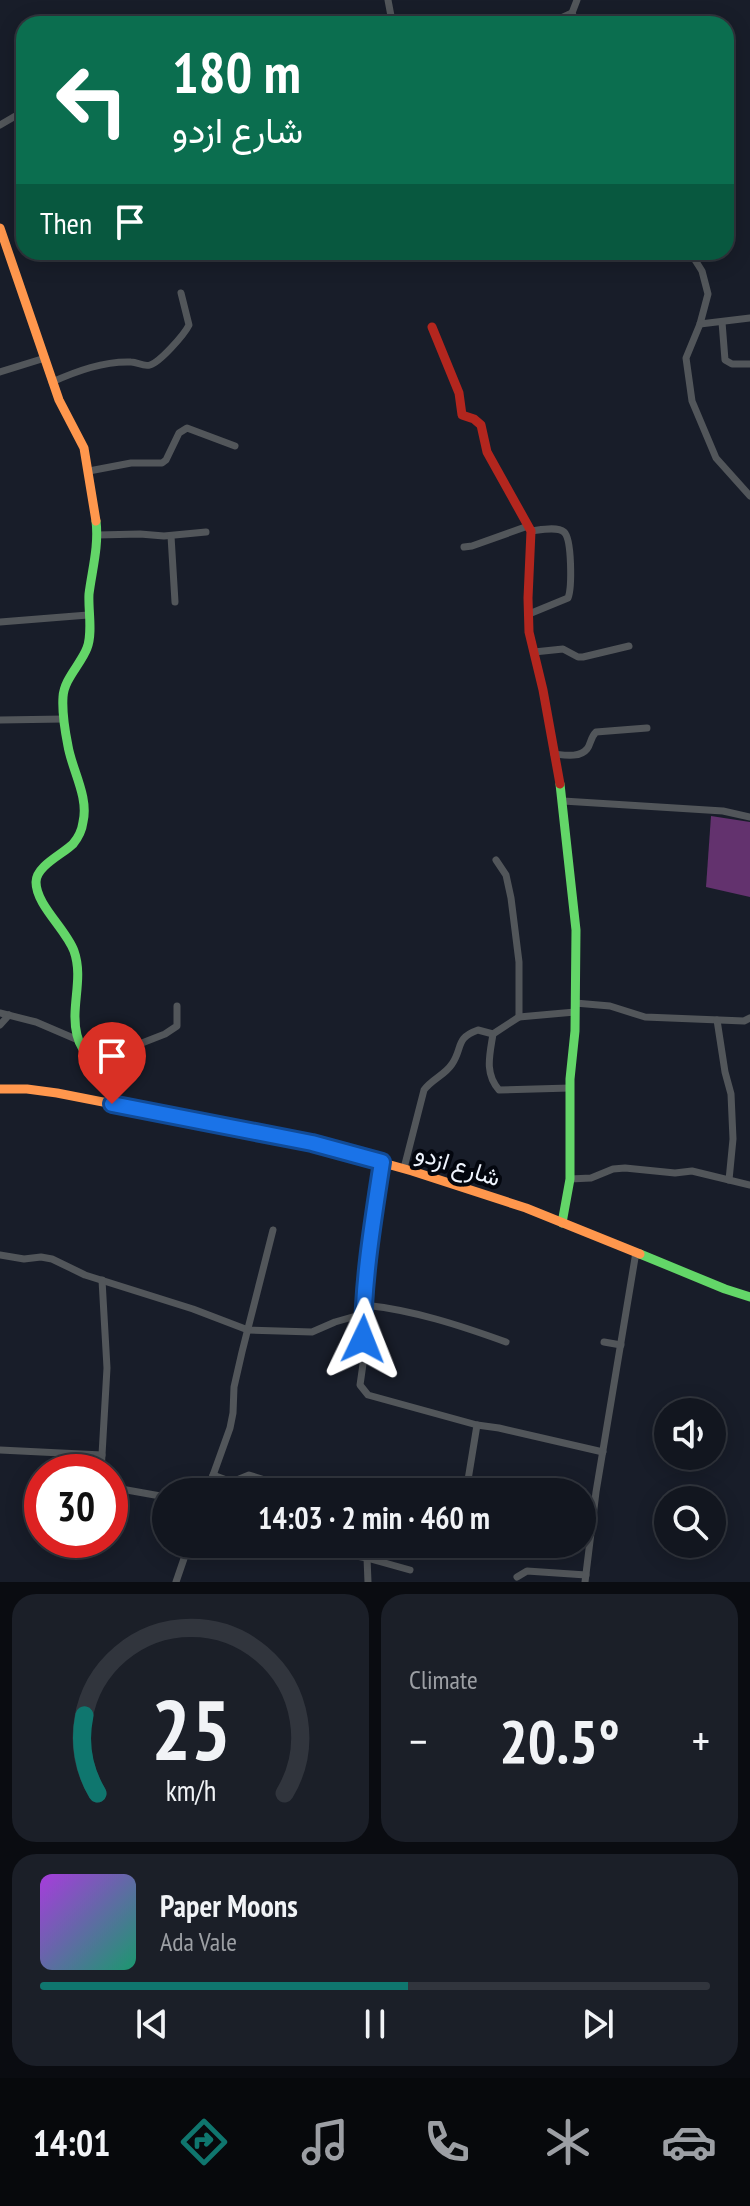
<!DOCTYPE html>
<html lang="en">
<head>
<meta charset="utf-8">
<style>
	:root { --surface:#12161f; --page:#1b1f28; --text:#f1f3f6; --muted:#9c9fa4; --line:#31353d; --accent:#0f766e }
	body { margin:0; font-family:"PT Sans Narrow",Vazirmatn,sans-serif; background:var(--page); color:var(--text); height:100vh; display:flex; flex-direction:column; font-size:30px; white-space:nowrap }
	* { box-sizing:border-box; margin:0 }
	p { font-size:26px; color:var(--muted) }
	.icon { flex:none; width:44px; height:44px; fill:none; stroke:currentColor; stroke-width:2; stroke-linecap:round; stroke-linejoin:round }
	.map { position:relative; height:1582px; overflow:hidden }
	.panel { display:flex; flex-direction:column; gap:12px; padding:12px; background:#0a0c11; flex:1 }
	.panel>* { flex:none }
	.top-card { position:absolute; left:16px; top:16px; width:718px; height:244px; border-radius:24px; box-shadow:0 4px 20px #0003,0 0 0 2px var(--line); background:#0b6e4f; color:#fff; overflow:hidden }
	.fabs { position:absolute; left:654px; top:1398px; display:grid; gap:16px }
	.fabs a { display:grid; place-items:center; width:72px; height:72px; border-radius:50%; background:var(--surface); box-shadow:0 4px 20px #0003,0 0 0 2px var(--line); font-size:40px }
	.speed { position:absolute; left:24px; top:1454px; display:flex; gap:16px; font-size:40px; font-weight:700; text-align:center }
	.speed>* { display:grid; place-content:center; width:104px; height:104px; border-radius:50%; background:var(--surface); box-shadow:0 4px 20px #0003,0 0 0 2px var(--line); line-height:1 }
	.speed .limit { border:12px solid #d22; background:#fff; color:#111 }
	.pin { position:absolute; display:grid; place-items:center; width:68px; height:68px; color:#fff; margin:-82px -34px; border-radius:50% 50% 50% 0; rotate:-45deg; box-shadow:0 0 8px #0007 }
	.pin .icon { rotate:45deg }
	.me { position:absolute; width:88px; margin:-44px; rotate:2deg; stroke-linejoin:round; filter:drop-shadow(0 0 6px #0008) }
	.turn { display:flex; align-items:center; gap:28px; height:168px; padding:0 24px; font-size:36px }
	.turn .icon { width:104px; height:104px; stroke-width:2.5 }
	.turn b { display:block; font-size:56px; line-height:68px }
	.then { display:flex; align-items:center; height:76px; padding:0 24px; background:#0003; gap:16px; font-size:30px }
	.big { font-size:60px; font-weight:600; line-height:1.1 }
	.panel .card { flex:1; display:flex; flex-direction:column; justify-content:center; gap:12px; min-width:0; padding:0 28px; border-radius:24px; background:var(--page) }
	.panel .dial { align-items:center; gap:0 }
	.dial svg { height:208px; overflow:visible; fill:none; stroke:var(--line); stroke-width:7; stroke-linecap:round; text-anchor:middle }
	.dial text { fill:var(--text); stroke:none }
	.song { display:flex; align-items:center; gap:24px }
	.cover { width:96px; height:96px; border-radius:12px; background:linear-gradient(135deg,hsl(280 70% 55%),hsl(160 70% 35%)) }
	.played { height:8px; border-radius:4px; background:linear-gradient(90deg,var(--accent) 55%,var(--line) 55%) }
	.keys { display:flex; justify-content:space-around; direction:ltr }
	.heat { display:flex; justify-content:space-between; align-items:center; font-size:44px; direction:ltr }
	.panel .tiles { flex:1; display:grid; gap:12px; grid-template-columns:1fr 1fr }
	.card:last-child { grid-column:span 2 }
	.trip { position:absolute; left:152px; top:1478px; width:444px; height:80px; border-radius:40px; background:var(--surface); box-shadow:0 4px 20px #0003,0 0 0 2px var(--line); font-weight:600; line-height:80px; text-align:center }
	.tabs { display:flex; height:128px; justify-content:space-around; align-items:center; background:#07090c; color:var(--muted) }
	.tabs .icon { width:56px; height:56px }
	.tabs .active { color:var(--accent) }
	.tabs b { font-size:36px; color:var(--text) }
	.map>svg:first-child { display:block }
</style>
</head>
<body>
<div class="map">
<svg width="750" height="1582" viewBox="0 0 750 1582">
	<rect width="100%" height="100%" fill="#181d29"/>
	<path fill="#63326e" d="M711,816L750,822V897L706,887Z"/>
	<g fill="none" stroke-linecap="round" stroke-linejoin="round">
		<g stroke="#52565a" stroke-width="7">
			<path d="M388,0L391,16L398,24"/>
			<path d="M548,24L572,13"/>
			<path d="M577,24L572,13L577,0"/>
			<path d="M0,125L24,111"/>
			<path d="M690,252L702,271L708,294L700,324L686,358L692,401L716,458L750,496"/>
			<path d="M722,322L725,360L732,364H750"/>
			<path d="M700,324L750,318"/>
			<path d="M0,372L45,358"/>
			<path d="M52,382C77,371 104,361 131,362C138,362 143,367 150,365C160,362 184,335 189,325L181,293"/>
			<path d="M89,471L131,463H162L166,460L179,433L187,428L235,446"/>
			<path d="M98,535L140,534L164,536L206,532"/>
			<path d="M171,536L175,602"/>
			<path d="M464,547L472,546L528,526"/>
			<path d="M529,614L568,598C572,588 572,539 564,532C557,526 540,530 531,531"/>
			<path d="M0,622L88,615"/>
			<path d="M534,652L563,649L578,657H583L629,646"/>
			<path d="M0,720L64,719"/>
			<path d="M554,754C564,755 580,758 587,749C591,744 590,738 596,732L647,728"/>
			<path d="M563,801L723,811L750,817"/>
			<path d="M496,860L506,875L511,898L519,962V1017"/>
			<path d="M575,1003L610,1006L645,1017L744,1021L750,1018"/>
			<path d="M0,1013L36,1022L78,1040"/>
			<path d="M717,1020L725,1072L731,1094L733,1139L729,1180"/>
			<path d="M0,1025L9,1015"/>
			<path d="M102,1074L124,1050L165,1034L177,1026V1006"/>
			<path d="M570,1088L499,1090C484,1073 490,1054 493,1034L519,1017L575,1012"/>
			<path d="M404,1168L424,1090C432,1079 445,1075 452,1064C463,1048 455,1038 478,1030L493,1034"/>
			<path d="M570,1179L591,1178L613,1169L625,1168L675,1173L692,1171L750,1185"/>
			<path d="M0,1255L24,1259L41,1257L52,1259L85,1275L193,1309L248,1330L312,1332L335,1322L363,1314L369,1245L382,1162"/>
			<path d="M364,1305C413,1310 459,1325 506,1342"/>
			<path d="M363,1314V1364L360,1385L368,1395L477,1425L499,1428L603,1452"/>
			<path d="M604,1342L621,1345"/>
			<path d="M0,1450L102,1455"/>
			<path d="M101,1472L107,1368L102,1280"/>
			<path d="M213,1475L232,1482L249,1475L265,1480L277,1488"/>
			<path d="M110,1487L166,1497"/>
			<path d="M207,1492L230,1428L233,1413L234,1387L242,1352L273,1230"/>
			<path d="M466,1492L477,1425"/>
			<path d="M335,1552L367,1558L410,1570"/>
			<path d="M367,1558L368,1582"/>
			<path d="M517,1577L527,1571L586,1575"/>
			<path d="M176,1582L189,1544"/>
			<path d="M585,1582L596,1492L636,1252"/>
		</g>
		<g stroke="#63d668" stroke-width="9">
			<path d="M96,521C99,546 92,570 89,594C88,610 93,633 87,648C81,664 64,679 63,697C62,712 65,731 68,746C72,770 89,797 83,822C82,830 78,838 73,844C63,854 36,866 36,882C36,905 66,929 74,951C84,979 70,1007 77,1035C83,1061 109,1069 112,1104"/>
			<path d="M560,784L576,930L575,1031L570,1079V1179L562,1223"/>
			<path d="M640,1254L725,1289L750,1297"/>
		</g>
		<g stroke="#ff974d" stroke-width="9">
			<path d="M0,228L59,400L84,448L96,521"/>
			<path d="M0,1089H27L57,1093L312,1143L412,1171L526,1208L640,1254"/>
		</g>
		<path stroke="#b3261e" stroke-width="9" d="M432,327L459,393L462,415L474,419L481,425L487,452L531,531L528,598L529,632L543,690L560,784"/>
	</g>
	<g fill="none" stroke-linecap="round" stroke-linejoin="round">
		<g stroke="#114b97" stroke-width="20">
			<path id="route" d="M112,1104L312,1143L382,1162C373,1221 363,1280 363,1339"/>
		</g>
		<use href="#route" stroke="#1a73e8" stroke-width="14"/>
	</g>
	<g text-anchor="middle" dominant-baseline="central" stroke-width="8" stroke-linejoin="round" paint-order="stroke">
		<g font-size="24" fill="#eff4fd" stroke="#03060e">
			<text transform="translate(458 1165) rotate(18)">شارع ازدو</text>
		</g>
	</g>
</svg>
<div class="fabs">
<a><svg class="icon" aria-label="sound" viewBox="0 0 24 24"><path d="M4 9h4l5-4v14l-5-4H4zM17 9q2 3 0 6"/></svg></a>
<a><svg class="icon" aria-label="search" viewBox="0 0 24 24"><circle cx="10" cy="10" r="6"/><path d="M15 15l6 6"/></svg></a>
</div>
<div class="speed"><div class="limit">30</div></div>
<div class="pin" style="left:112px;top:1104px;background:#d93025"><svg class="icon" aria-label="arrive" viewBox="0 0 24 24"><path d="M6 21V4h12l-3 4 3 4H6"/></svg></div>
<svg class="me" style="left:363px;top:1339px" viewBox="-20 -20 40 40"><path d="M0-17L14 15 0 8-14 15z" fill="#1a73e8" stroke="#fff" stroke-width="4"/></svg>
<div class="trip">14:03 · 2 min · 460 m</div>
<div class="top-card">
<div class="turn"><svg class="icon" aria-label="left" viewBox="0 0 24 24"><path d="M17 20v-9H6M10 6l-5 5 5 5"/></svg><div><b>180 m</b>شارع ازدو</div></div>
<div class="then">Then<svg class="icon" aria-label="arrive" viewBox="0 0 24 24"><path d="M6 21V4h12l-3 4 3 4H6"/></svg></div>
</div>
</div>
<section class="panel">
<div class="tiles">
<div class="card dial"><svg viewBox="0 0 100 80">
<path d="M14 69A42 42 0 1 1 86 69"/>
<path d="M14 69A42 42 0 0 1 9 39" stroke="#0f766e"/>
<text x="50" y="56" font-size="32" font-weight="700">25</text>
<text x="50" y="72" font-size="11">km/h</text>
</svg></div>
<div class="card"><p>Climate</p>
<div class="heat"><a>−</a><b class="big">20.5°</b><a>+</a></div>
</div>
<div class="card">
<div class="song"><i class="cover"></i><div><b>Paper Moons</b><p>Ada Vale</p></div></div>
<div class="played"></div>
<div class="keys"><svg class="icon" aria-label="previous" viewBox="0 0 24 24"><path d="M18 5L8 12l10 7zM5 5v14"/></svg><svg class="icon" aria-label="pause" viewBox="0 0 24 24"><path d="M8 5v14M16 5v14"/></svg><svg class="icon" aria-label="next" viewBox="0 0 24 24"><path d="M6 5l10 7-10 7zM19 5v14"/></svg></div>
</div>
</div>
</section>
<nav class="tabs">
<b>14:01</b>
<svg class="icon active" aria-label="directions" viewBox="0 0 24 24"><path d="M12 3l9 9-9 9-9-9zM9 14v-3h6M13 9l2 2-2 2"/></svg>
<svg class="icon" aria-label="music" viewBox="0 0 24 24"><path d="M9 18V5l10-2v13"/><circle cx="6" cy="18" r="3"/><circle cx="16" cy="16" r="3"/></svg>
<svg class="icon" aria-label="phone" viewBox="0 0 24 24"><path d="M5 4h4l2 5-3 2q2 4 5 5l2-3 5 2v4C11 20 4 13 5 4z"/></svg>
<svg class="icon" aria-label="climate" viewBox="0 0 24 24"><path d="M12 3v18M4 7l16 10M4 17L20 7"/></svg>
<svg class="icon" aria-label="car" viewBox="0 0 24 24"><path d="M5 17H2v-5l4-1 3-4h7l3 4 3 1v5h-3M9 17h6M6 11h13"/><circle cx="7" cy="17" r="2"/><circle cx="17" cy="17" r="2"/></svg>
</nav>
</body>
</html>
